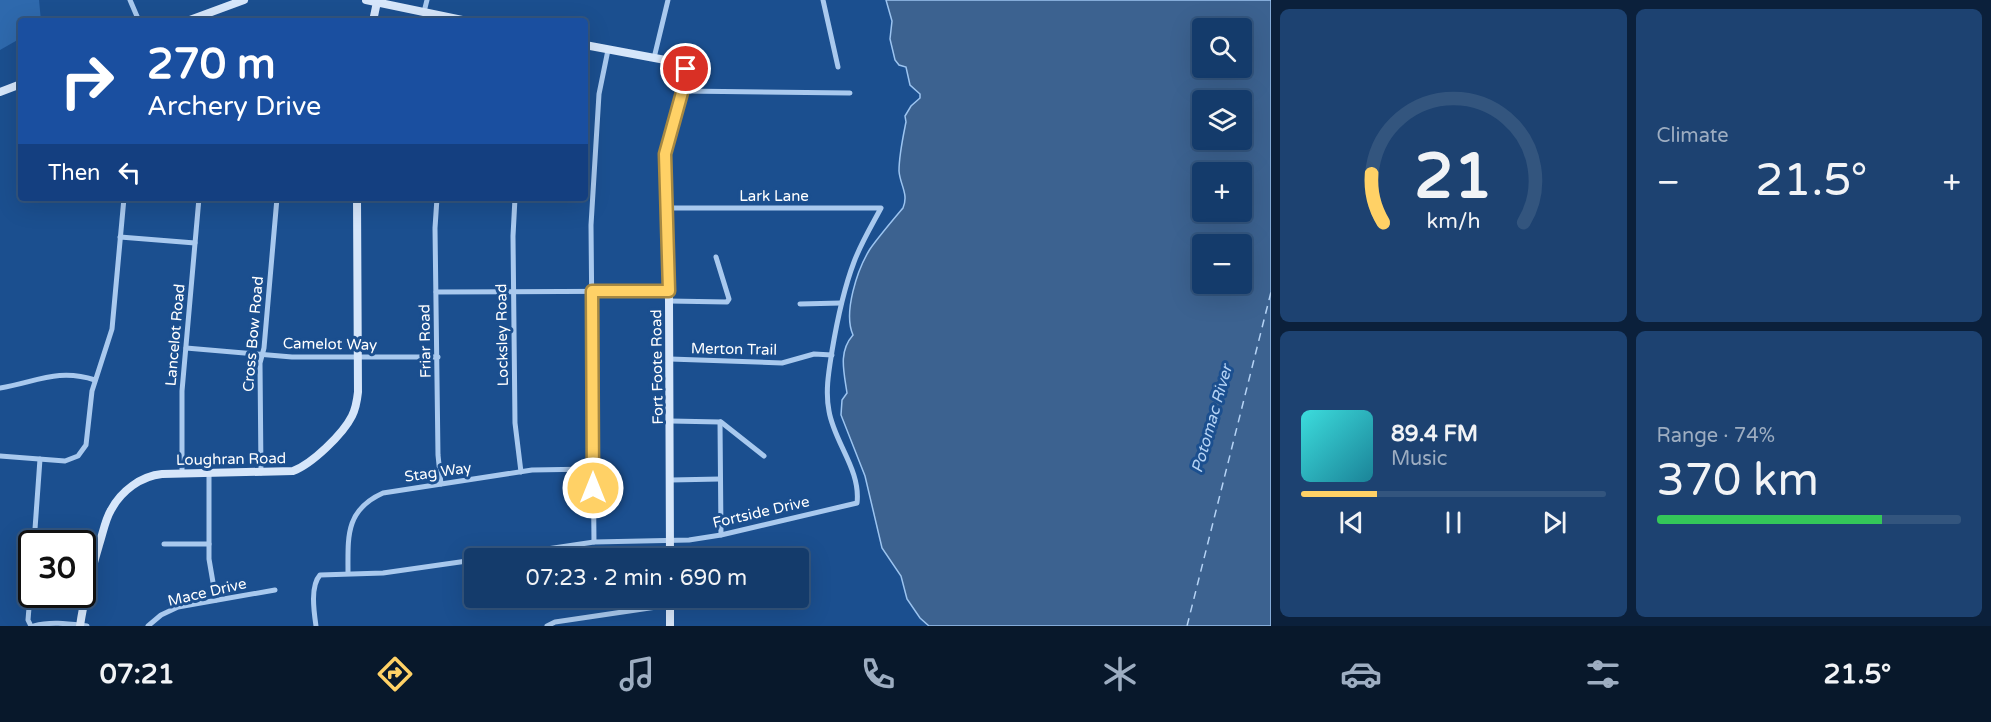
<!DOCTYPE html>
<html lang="en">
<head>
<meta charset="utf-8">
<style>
	:root { --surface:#143b6b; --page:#1d4271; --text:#f1f3f6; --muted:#9dadc1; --line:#33557e; --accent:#ffd166 }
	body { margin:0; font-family:"Varela Round",sans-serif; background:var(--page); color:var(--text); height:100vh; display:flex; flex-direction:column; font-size:22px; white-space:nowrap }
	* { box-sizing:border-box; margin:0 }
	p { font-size:20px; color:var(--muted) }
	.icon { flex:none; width:33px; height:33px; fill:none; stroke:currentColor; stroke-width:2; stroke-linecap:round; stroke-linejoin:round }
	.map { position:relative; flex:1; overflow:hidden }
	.details { display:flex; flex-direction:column; gap:9px; padding:9px; background:#0b203b; width:720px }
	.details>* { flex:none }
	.top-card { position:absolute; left:18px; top:18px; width:570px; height:183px; border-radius:6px; box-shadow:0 6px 24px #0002,0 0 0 2px var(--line); background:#1a4fa0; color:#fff; overflow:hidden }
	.tools { position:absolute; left:1192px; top:18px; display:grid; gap:12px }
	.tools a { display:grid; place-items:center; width:60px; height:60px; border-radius:6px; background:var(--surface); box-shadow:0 6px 24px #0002,0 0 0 2px var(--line); font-size:30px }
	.speed { position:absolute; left:18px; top:530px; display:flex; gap:12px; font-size:30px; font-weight:700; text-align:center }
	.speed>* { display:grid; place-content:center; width:78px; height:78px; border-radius:50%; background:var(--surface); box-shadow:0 6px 24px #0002,0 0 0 2px var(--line); line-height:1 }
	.speed .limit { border:3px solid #111; border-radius:9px; background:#fff; color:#111 }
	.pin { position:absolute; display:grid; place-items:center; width:51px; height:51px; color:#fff; margin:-26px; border:3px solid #fff; border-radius:50%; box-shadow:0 2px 6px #0007 }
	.me { position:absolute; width:66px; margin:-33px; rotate:0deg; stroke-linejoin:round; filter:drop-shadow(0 0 4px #0008) }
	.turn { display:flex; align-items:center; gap:21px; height:126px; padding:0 30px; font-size:27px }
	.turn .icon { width:78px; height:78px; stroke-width:2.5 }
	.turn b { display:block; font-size:42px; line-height:51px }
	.then { display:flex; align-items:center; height:57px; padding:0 30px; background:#0003; gap:12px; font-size:22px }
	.big { font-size:45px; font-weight:600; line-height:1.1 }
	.details .tile { flex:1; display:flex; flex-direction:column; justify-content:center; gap:9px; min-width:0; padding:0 21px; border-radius:9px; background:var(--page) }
	.details .dial { align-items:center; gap:0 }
	.dial svg { height:156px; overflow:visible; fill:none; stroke:var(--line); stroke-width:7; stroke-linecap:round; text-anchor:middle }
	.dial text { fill:var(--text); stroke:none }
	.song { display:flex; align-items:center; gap:18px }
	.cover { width:72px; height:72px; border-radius:9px; background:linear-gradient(135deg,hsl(180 70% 55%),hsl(190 70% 35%)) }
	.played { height:6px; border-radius:3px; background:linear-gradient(90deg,var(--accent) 25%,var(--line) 25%) }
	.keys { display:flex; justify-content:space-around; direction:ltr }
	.heat { display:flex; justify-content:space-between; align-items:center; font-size:33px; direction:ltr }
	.charge { height:9px; border-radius:4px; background:linear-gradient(90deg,#34c759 74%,var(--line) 0) }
	.details .tiles { flex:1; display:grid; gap:9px; grid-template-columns:repeat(2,1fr) }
	.trip { position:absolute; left:464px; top:548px; width:345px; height:60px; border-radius:6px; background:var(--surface); box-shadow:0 6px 24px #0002,0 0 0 2px var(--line); font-weight:600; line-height:60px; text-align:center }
	.menu { display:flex; height:96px; justify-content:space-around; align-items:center; background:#08182b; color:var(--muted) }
	.menu .icon { width:42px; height:42px }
	.menu .on { color:var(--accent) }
	.menu b { font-size:27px; color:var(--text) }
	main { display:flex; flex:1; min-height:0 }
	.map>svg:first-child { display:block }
</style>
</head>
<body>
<main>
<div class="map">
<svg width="1271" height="626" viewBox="0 0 1271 626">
	<rect width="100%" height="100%" fill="#1b4f8f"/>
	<path fill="#2e69ad" d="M0,0H39L41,21H21V38L0,50Z"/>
	<path fill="#3c6290" stroke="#9cc4f0" stroke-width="1.5" fill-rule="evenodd" d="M886,0H1271V626H929L920,618L907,599L901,576L882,548L865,476L841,415L842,400L847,393C844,372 838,352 853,335C843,313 857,270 870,249C880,235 892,221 903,208C909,194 900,185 899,171C899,155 903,137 906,122L905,116L911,106L920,98V94L910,85L906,67L899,65L895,60L890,39L892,21ZM1203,28H1242V68H1203ZM1203,100H1242V140H1203ZM1203,172H1242V212H1203ZM1203,244H1242V284H1203Z"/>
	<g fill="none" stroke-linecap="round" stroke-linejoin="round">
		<path stroke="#b5d3f5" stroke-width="1.5" stroke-dasharray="8 6" stroke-linecap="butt" d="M1187,626L1271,292"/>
		<g stroke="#a9c9ee" stroke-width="5">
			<path d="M130,0L139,21"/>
			<path d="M823,0L838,67"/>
			<path d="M424,12L427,0"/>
			<path d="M654,58L668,0"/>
			<path d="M682,91L850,93"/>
			<path d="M437,198L435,228L438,455L441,484"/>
			<path d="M515,198L513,236L515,423L521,472"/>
			<path d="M120,237L195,243"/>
			<path d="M436,292L669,291"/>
			<path d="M669,301L727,302L729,299L716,257"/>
			<path d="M800,304L841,303"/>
			<path d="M186,348L292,357H438"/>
			<path d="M670,359L782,363L814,354L832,355"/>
			<path d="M0,388C36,382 58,368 95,380"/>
			<path d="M671,421L720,422"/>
			<path d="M720,422L721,535"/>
			<path d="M721,422L764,456"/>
			<path d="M0,456L65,461L78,456L86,445L92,391L112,329L124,198"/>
			<path d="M182,473V391L199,198"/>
			<path d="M261,473L260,363L264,348L277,198"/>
			<path d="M209,474V559L216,600"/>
			<path d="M671,480L720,479"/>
			<path d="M594,542L591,225L599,94L608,50"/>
			<path d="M34,543L40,459"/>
			<path d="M164,544H209"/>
			<path d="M487,558L594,542L689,540L721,535L857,503C861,470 834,442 829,411C825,391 829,370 832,351C837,321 843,291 854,262C861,243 872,225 881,208H667"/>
			<path d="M348,573C348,537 345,510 383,493L532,470L593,469"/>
			<path d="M31,626L28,620L32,571"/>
			<path d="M34,626C51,621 70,624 87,626"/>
			<path d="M148,626L161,615L178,607L275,590"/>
			<path d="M316,626C314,612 310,586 320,575L383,573L474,560"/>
			<path d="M547,626L555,622L670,605"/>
		</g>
		<g stroke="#d6e6fa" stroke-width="8">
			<path d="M366,0L467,21"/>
			<path d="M187,21L244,0"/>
			<path d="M373,21L377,2"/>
			<path d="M585,45L676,62C685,65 687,68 686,78L665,154L669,301L670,558"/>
			<path d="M0,92L21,84"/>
			<path d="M80,626C84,598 91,572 99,545C103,533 105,520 111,510C121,491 141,476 162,474L293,471C312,464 343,434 352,416C356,408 357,401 358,392L357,198"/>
			<path d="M670,626V597"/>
		</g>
	</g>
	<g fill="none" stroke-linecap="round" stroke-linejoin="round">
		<g stroke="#a68842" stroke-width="15">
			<path id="route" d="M593,488L592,291H669L665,154L686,78V69"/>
		</g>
		<use href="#route" stroke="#ffd166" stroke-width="10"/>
	</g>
	<g text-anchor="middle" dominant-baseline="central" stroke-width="6" stroke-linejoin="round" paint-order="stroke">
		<g font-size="15" fill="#fff" stroke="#1b4f8f">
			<text x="774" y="196">Lark Lane</text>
			<text transform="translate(253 334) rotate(-85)">Cross Bow Road</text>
			<text transform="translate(175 335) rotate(-85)">Lancelot Road</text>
			<text transform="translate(502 335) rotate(-91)">Locksley Road</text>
			<text transform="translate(425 341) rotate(-91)">Friar Road</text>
			<text transform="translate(330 344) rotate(1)">Camelot Way</text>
			<text transform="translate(734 349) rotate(1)">Merton Trail</text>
			<text transform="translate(657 367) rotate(-91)">Fort Foote Road</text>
			<text transform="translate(231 459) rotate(-1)">Loughran Road</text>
			<text transform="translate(438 472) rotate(-8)">Stag Way</text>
			<text transform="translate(761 512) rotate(-13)">Fortside Drive</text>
			<text transform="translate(207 592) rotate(-13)">Mace Drive</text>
		</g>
		<g font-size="16" font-style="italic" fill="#b5d3f5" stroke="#1b4f8f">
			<text transform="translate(1212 419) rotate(-74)">Potomac River</text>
		</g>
	</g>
</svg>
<div class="tools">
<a><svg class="icon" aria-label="search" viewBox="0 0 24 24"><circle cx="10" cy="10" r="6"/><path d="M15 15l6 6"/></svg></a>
<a><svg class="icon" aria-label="layers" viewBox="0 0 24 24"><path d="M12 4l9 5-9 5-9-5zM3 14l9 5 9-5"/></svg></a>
<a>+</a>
<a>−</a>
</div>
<div class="speed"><div class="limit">30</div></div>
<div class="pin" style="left:686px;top:69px;background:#d93025"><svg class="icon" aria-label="arrive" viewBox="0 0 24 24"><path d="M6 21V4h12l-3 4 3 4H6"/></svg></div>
<svg class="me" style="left:593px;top:488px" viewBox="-20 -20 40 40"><circle r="17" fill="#ffd166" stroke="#fff" stroke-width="3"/><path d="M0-11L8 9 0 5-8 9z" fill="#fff"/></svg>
<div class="trip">07:23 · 2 min · 690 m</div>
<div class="top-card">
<div class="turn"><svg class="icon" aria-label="right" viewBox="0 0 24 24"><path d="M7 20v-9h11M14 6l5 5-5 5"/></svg><div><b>270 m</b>Archery Drive</div></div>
<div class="then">Then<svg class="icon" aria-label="left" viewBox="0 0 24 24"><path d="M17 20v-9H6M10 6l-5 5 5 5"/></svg></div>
</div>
</div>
<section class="details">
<div class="tiles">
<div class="tile dial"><svg viewBox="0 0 100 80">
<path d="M14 69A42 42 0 1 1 86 69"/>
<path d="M14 69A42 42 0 0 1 8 44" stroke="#ffd166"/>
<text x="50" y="56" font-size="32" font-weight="700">21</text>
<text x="50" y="72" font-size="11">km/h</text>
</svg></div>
<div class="tile"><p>Climate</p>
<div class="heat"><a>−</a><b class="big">21.5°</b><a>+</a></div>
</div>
<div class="tile">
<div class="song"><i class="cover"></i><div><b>89.4 FM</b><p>Music</p></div></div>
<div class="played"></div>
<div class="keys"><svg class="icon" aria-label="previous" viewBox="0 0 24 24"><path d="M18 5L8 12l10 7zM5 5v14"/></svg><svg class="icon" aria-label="pause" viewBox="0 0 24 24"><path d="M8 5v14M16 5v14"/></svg><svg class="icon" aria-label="next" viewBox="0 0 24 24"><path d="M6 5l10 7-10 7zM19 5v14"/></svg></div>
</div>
<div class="tile"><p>Range · 74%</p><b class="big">370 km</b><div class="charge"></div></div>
</div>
</section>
</main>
<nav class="menu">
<b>07:21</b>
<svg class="icon on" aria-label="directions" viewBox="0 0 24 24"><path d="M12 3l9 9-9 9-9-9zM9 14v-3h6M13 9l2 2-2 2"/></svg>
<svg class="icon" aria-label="music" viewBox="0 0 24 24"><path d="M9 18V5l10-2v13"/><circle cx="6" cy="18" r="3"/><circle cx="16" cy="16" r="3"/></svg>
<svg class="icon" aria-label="phone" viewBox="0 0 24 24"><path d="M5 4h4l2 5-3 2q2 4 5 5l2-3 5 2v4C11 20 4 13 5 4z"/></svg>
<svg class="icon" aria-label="climate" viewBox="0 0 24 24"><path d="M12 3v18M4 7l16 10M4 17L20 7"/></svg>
<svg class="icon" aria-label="car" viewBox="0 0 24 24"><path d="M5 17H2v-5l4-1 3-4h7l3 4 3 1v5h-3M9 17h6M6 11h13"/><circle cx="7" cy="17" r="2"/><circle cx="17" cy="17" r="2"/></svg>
<svg class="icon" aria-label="filters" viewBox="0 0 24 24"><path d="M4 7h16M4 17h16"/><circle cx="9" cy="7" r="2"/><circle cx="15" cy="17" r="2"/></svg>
<b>21.5°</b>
</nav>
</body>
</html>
